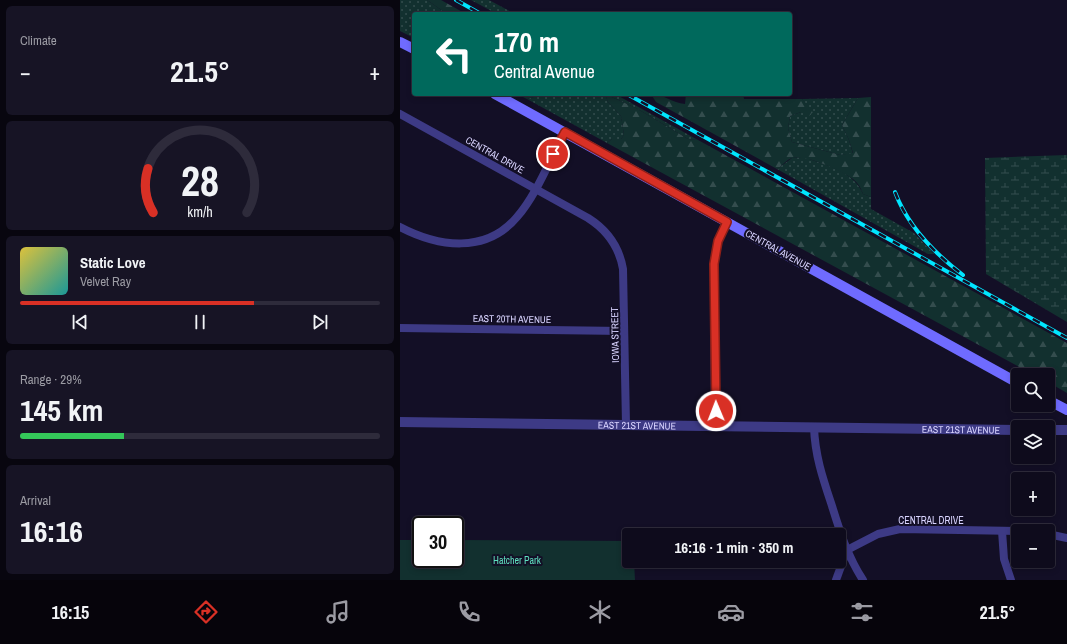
<!DOCTYPE html>
<html lang="en">
<head>
<meta charset="utf-8">
<style>
	:root { --surface:#0e0b1c; --page:#171425; --text:#f1f3f6; --muted:#9b9ba3; --line:#2e2b3b; --accent:#d93025 }
	body { margin:0; font-family:"Archivo Narrow",sans-serif; background:var(--page); color:var(--text); height:100vh; display:flex; flex-direction:column; font-size:15px; white-space:nowrap }
	* { box-sizing:border-box; margin:0 }
	p { font-size:13px; color:var(--muted) }
	.icon { flex:none; width:22px; height:22px; fill:none; stroke:currentColor; stroke-width:2; stroke-linecap:round; stroke-linejoin:round }
	.map { position:relative; flex:1; overflow:hidden }
	.panel { display:flex; flex-direction:column; gap:6px; padding:6px; background:#08060f; width:400px }
	.panel>* { flex:none }
	.guide { position:absolute; left:12px; top:12px; width:380px; height:84px; border-radius:4px; box-shadow:0 2px 6px #0003,0 0 0 1px var(--line); background:#00695c; color:#fff; overflow:hidden }
	.buttons { position:absolute; left:611px; top:368px; display:grid; gap:8px }
	.buttons a { display:grid; place-items:center; width:44px; height:44px; border-radius:4px; background:var(--surface); box-shadow:0 2px 6px #0003,0 0 0 1px var(--line); font-size:20px }
	.speed { position:absolute; left:12px; top:516px; display:flex; gap:8px; font-size:20px; font-weight:700; text-align:center }
	.speed>* { display:grid; place-content:center; width:52px; height:52px; border-radius:50%; background:var(--surface); box-shadow:0 2px 6px #0003,0 0 0 1px var(--line); line-height:1 }
	.speed .limit { border:2px solid #111; border-radius:6px; background:#fff; color:#111 }
	.pin { position:absolute; display:grid; place-items:center; width:34px; height:34px; color:#fff; margin:-17px; border:2px solid #fff; border-radius:50%; box-shadow:0 1px 4px #0007 }
	.me { position:absolute; width:44px; margin:-22px; rotate:359deg; stroke-linejoin:round; filter:drop-shadow(0 0 3px #0008) }
	.turn { display:flex; align-items:center; gap:14px; height:84px; padding:0 16px; font-size:18px }
	.turn .icon { width:52px; height:52px; stroke-width:2.5 }
	.turn b { display:block; font-size:28px; line-height:34px }
	.big { font-size:30px; font-weight:700; line-height:1.1 }
	.panel .tile { flex:1; display:flex; flex-direction:column; justify-content:center; gap:6px; min-width:0; padding:0 14px; border-radius:6px; background:var(--page) }
	.panel .dial { align-items:center; gap:0 }
	.dial svg { height:104px; overflow:visible; fill:none; stroke:var(--line); stroke-width:7; stroke-linecap:round; text-anchor:middle }
	.dial text { fill:var(--text); stroke:none }
	.song { display:flex; align-items:center; gap:12px }
	.cover { width:48px; height:48px; border-radius:6px; background:linear-gradient(135deg,hsl(50 70% 55%),hsl(180 70% 35%)) }
	.played { height:4px; border-radius:2px; background:linear-gradient(90deg,var(--accent) 65%,var(--line) 65%) }
	.keys { display:flex; justify-content:space-around; direction:ltr }
	.heat { display:flex; justify-content:space-between; align-items:center; font-size:22px; direction:ltr }
	.charge { height:6px; border-radius:3px; background:linear-gradient(90deg,#34c759 29%,var(--line) 0) }
	.trip { position:absolute; left:222px; top:528px; width:224px; height:40px; border-radius:4px; background:var(--surface); box-shadow:0 2px 6px #0003,0 0 0 1px var(--line); font-weight:700; line-height:40px; text-align:center }
	.tab-bar { display:flex; height:64px; justify-content:space-around; align-items:center; background:#06040b; color:var(--muted) }
	.tab-bar .icon { width:28px; height:28px }
	.tab-bar .active { color:var(--accent) }
	.tab-bar b { font-size:18px; color:var(--text) }
	main { display:flex; flex:1; min-height:0 }
	.map>svg:first-child { display:block }
</style>
</head>
<body>
<main>
<section class="panel">
<div class="tile"><p>Climate</p>
<div class="heat"><a>−</a><b class="big">21.5°</b><a>+</a></div>
</div>
<div class="tile dial"><svg viewBox="0 0 100 80">
<path d="M14 69A42 42 0 1 1 86 69"/>
<path d="M14 69A42 42 0 0 1 10 35" stroke="#d93025"/>
<text x="50" y="56" font-size="32" font-weight="700">28</text>
<text x="50" y="72" font-size="11">km/h</text>
</svg></div>
<div class="tile">
<div class="song"><i class="cover"></i><div><b>Static Love</b><p>Velvet Ray</p></div></div>
<div class="played"></div>
<div class="keys"><svg class="icon" aria-label="previous" viewBox="0 0 24 24"><path d="M18 5L8 12l10 7zM5 5v14"/></svg><svg class="icon" aria-label="pause" viewBox="0 0 24 24"><path d="M8 5v14M16 5v14"/></svg><svg class="icon" aria-label="next" viewBox="0 0 24 24"><path d="M6 5l10 7-10 7zM19 5v14"/></svg></div>
</div>
<div class="tile"><p>Range · 29%</p><b class="big">145 km</b><div class="charge"></div></div>
<div class="tile"><p>Arrival</p><b class="big">16:16</b></div>
</section>
<div class="map">
<svg width="667" height="580" viewBox="0 0 667 580">
	<defs>
		<pattern id="grass-dots" width="8" height="8" patternUnits="userSpaceOnUse"><rect width="8" height="8" fill="#12302f"/><path d="M2 2h.1M6 6h.1" fill="none" stroke="#344d4e" stroke-width="1.8" stroke-linecap="round"/></pattern>
		<pattern id="forest-firs" width="22" height="20" patternUnits="userSpaceOnUse"><rect width="22" height="20" fill="#12302f"/><path d="M5 1l3.5 6h-7zM16 11l3.5 6h-7z" fill="#344d4e"/></pattern>
		<pattern id="wetland-marsh" width="20" height="14" patternUnits="userSpaceOnUse"><rect width="20" height="14" fill="#12302f"/><path d="M1 5h8M5 5V1M11 12h8M15 12V8" fill="none" stroke="#344d4e"/></pattern>
	</defs>
	<rect width="100%" height="100%" fill="#130f26"/>
	<g fill="url(#grass-dots)">
		<path d="M0,0H27L47,14H14V38L0,31Z"/>
		<path d="M71,0H89L115,14H97Z"/>
		<path d="M144,94H215L298,140L288,139L236,108L205,94L208,102L221,116L224,135L221,139H212L207,143L127,99Z"/>
		<path d="M458,98L442,125L449,140L453,154L440,155L392,142L388,128L390,116L401,112L407,106L402,99Z"/>
		<path d="M403,157C424,164 455,172 463,194L471,197V209L514,233L534,254H528L377,169L392,158Z"/>
	</g>
	<g fill="url(#forest-firs)">
		<path d="M27,0H41L66,14H47Z"/>
		<path d="M117,94H144L127,99Z"/>
		<path d="M205,94L236,108L288,139L298,140L667,343V393L648,382V375H634L207,143L212,139H221L224,135L221,116L208,102Z"/>
		<path d="M251,94C264,94 272,103 285,104L286,94H343L344,99H402L413,112L409,116L401,112L390,116L388,128L392,142L440,155L453,153L449,140L442,125L458,98L471,97V197L463,194C461,188 458,183 453,179C442,171 406,154 392,158C387,159 382,166 377,169L256,102Z"/>
	</g>
	<path fill="url(#wetland-marsh)" d="M667,155V322L586,274L585,158Z"/>
	<path fill="#12302f" d="M0,540H21V559H55V540L229,541V561H234L235,580H0Z"/>
	<g fill="none" stroke-linecap="round" stroke-linejoin="round">
		<g stroke="#3d3a85" stroke-width="8">
			<path d="M0,114L188,218C207,230 219,246 223,269L226,425"/>
			<path d="M0,227C38,247 86,254 117,217C137,194 150,159 165,132"/>
			<path d="M0,328L224,331"/>
			<path d="M315,426L314,264L318,241L327,222"/>
			<path d="M414,427C415,456 423,479 432,506C440,532 448,557 463,580"/>
			<path d="M602,531L604,559L611,580"/>
			<path d="M648,534L667,538"/>
			<path d="M447,550L478,534L500,529L620,531"/>
			<path d="M436,580L447,550"/>
		</g>
		<g stroke="#3d3a85" stroke-width="10">
			<path id="s1" d="M0,422L618,430"/>
			<path d="M648,430H667"/>
		</g>
		<g stroke="#6f6bff" stroke-width="10">
			<path d="M0,42L14,49"/>
			<path d="M95,94L618,383"/>
			<path d="M648,400L667,410"/>
		</g>
		<g stroke="#00e5ff" stroke-width="4">
			<g id="rail">
				<path d="M56,0L81,14"/>
				<path d="M227,94L667,338"/>
				<path d="M495,192C508,227 534,253 563,275"/>
			</g>
		</g>
		<use href="#rail" stroke="#130f26" stroke-width="2.5" stroke-dasharray="8" stroke-linecap="butt"/>
	</g>
	<g fill="none" stroke-linecap="round" stroke-linejoin="round">
		<g stroke="#8d1f18" stroke-width="10">
			<path id="route" d="M153,154L165,132L327,222L318,241L314,264L316,411"/>
		</g>
		<use href="#route" stroke="#d93025" stroke-width="7"/>
	</g>
	<g text-anchor="middle" dominant-baseline="central" stroke-width="4" stroke-linejoin="round" paint-order="stroke">
		<g font-size="10" fill="#d9d4ff" stroke="#130f26">
			<text transform="translate(95 155) rotate(29)">CENTRAL DRIVE</text>
			<text transform="translate(378 250) rotate(29)">CENTRAL AVENUE</text>
			<text transform="translate(112 319) rotate(1)">EAST 20TH AVENUE</text>
			<text transform="translate(215 335) rotate(-91)">IOWA STREET</text>
			<text stroke="none"><textPath href="#s1" startOffset="237">EAST 21ST AVENUE</textPath></text>
			<text stroke="none"><textPath href="#s1" startOffset="561">EAST 21ST AVENUE</textPath></text>
			<text x="531" y="520">CENTRAL DRIVE</text>
		</g>
		<g font-size="10" fill="#5fe0c0" stroke="#130f26">
			<text x="117" y="560">Hatcher Park</text>
		</g>
	</g>
</svg>
<div class="buttons">
<a><svg class="icon" aria-label="search" viewBox="0 0 24 24"><circle cx="10" cy="10" r="6"/><path d="M15 15l6 6"/></svg></a>
<a><svg class="icon" aria-label="layers" viewBox="0 0 24 24"><path d="M12 4l9 5-9 5-9-5zM3 14l9 5 9-5"/></svg></a>
<a>+</a>
<a>−</a>
</div>
<div class="speed"><div class="limit">30</div></div>
<div class="pin" style="left:153px;top:154px;background:#d93025"><svg class="icon" aria-label="arrive" viewBox="0 0 24 24"><path d="M6 21V4h12l-3 4 3 4H6"/></svg></div>
<svg class="me" style="left:316px;top:411px" viewBox="-20 -20 40 40"><circle r="17" fill="#d93025" stroke="#fff" stroke-width="3"/><path d="M0-11L8 9 0 5-8 9z" fill="#fff"/></svg>
<div class="trip">16:16 · 1 min · 350 m</div>
<div class="guide">
<div class="turn"><svg class="icon" aria-label="left" viewBox="0 0 24 24"><path d="M17 20v-9H6M10 6l-5 5 5 5"/></svg><div><b>170 m</b>Central Avenue</div></div>
</div>
</div>
</main>
<nav class="tab-bar">
<b>16:15</b>
<svg class="icon active" aria-label="directions" viewBox="0 0 24 24"><path d="M12 3l9 9-9 9-9-9zM9 14v-3h6M13 9l2 2-2 2"/></svg>
<svg class="icon" aria-label="music" viewBox="0 0 24 24"><path d="M9 18V5l10-2v13"/><circle cx="6" cy="18" r="3"/><circle cx="16" cy="16" r="3"/></svg>
<svg class="icon" aria-label="phone" viewBox="0 0 24 24"><path d="M5 4h4l2 5-3 2q2 4 5 5l2-3 5 2v4C11 20 4 13 5 4z"/></svg>
<svg class="icon" aria-label="climate" viewBox="0 0 24 24"><path d="M12 3v18M4 7l16 10M4 17L20 7"/></svg>
<svg class="icon" aria-label="car" viewBox="0 0 24 24"><path d="M5 17H2v-5l4-1 3-4h7l3 4 3 1v5h-3M9 17h6M6 11h13"/><circle cx="7" cy="17" r="2"/><circle cx="17" cy="17" r="2"/></svg>
<svg class="icon" aria-label="filters" viewBox="0 0 24 24"><path d="M4 7h16M4 17h16"/><circle cx="9" cy="7" r="2"/><circle cx="15" cy="17" r="2"/></svg>
<b>21.5°</b>
</nav>
</body>
</html>
